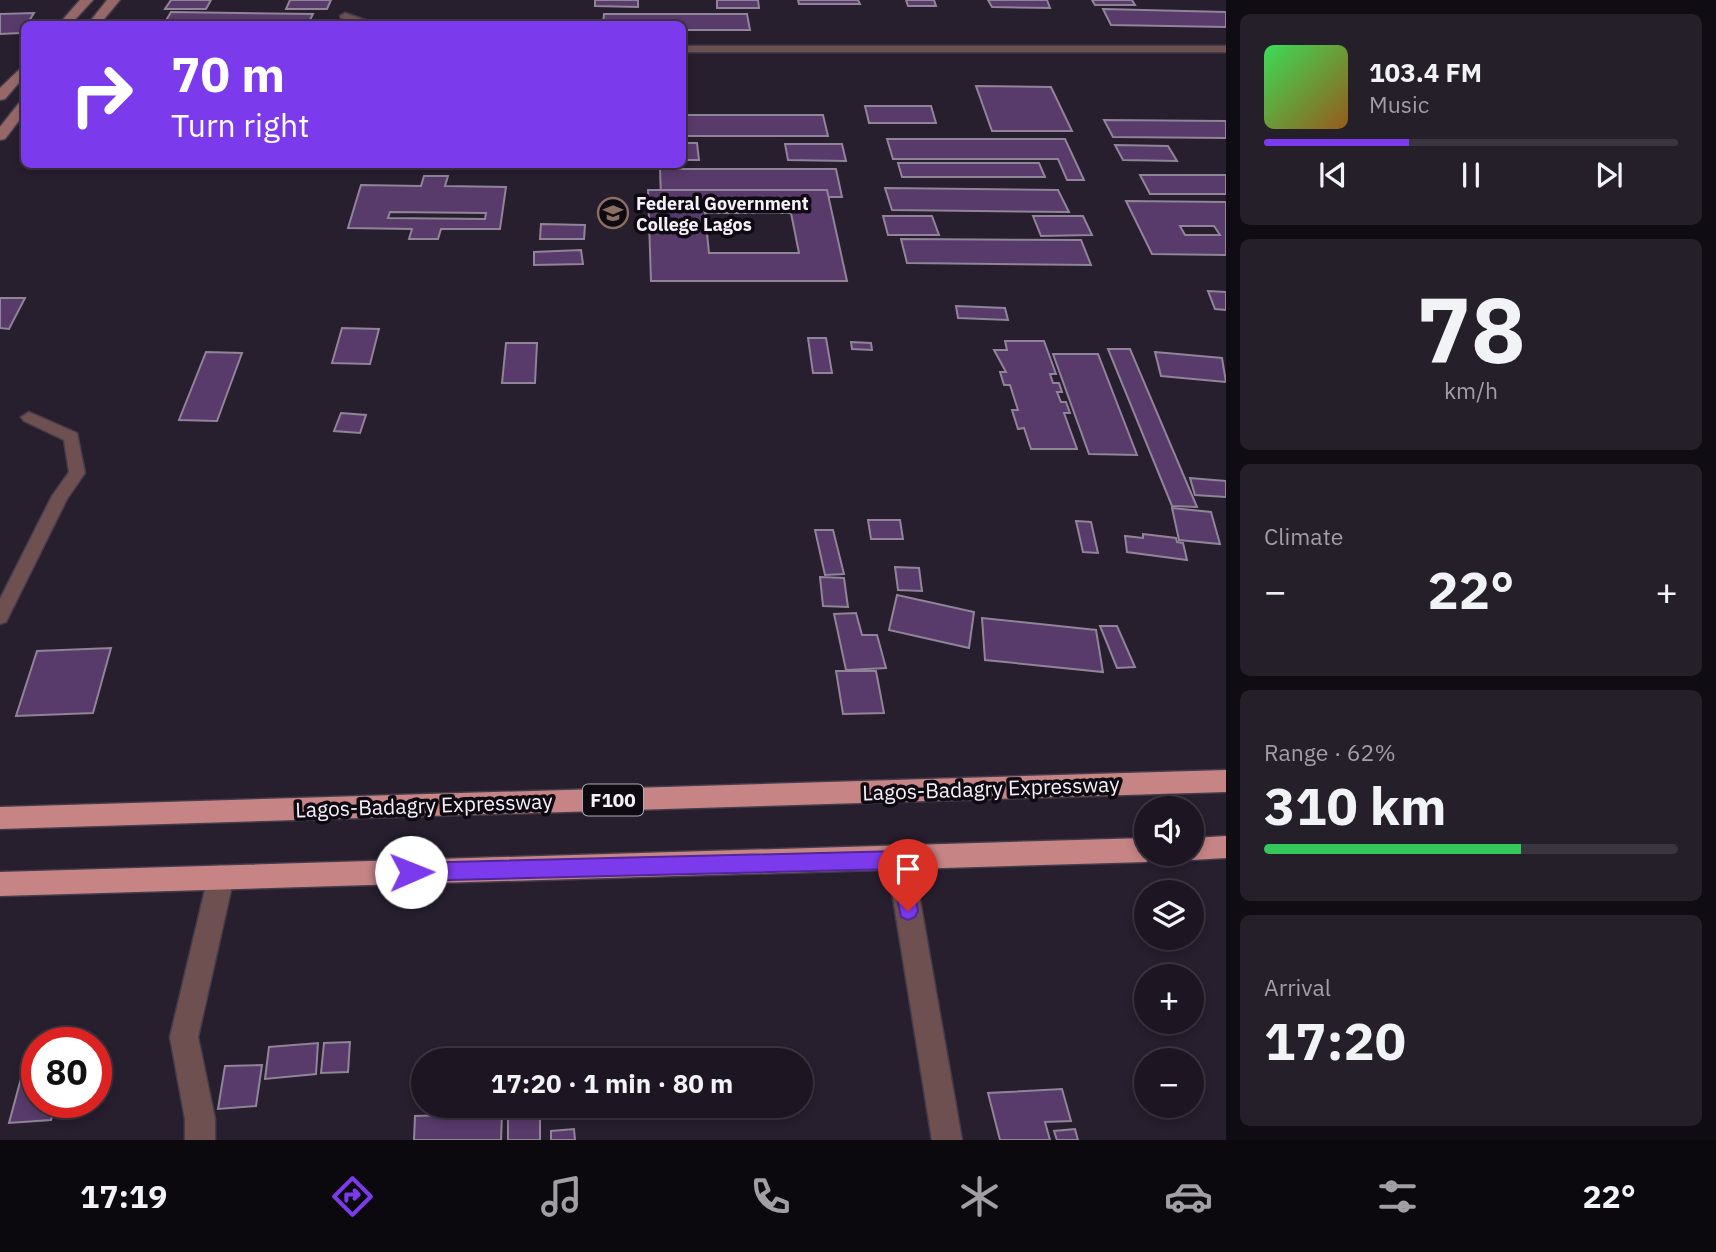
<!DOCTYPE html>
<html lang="en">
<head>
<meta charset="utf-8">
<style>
	:root { --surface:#1d1622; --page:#251f2a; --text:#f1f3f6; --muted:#a09fa5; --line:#3b3540; --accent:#7c3aed }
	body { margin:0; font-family:"IBM Plex Sans",sans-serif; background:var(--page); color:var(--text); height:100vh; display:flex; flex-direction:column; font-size:26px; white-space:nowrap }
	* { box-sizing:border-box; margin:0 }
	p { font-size:23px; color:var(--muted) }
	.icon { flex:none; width:38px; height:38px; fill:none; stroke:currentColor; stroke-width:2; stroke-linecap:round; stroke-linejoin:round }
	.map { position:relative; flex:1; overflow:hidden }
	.details { display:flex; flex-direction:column; gap:14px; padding:14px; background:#100c13; width:490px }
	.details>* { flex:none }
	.top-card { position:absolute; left:21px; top:21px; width:665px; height:147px; border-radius:10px; box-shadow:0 4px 10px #0003,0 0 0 2px var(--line); background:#7c3aed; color:#fff; overflow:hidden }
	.tools { position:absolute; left:1134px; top:796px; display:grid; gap:14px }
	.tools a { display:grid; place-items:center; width:70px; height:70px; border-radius:50%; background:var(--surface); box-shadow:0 4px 10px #0003,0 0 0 2px var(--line); font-size:35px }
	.speed { position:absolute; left:21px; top:1027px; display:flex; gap:14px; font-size:35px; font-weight:700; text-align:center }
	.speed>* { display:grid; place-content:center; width:91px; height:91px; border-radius:50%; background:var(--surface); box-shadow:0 4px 10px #0003,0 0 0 2px var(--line); line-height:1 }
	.speed .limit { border:10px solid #d22; background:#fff; color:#111 }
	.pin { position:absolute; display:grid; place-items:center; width:60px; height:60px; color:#fff; margin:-72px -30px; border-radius:50% 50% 50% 0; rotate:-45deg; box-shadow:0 0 7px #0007 }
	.pin .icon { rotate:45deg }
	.me { position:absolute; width:77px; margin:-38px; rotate:89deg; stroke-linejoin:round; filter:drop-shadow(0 0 5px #0008) }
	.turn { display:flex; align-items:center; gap:24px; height:147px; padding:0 35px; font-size:32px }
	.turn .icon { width:91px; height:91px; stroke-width:2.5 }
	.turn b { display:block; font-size:49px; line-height:60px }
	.big { font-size:52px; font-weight:700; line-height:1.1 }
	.details .widget { flex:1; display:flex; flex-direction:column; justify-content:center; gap:10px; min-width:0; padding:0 24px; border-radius:10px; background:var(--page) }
	.details .dial { align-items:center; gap:0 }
	.dial b { font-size:91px; line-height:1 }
	.song { display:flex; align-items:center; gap:21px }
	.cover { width:84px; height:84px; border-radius:10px; background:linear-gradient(135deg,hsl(130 70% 55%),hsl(30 70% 35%)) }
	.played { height:7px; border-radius:4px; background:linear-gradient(90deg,var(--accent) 35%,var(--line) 35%) }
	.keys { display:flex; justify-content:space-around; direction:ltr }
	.heat { display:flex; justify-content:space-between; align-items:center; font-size:38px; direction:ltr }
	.charge { height:10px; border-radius:5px; background:linear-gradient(90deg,#34c759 62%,var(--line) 0) }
	.trip { position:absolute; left:411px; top:1048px; width:402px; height:70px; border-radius:35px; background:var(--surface); box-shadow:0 4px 10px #0003,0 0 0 2px var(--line); font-weight:700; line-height:70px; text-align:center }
	.menu { display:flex; height:112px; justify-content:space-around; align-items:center; background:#0c090e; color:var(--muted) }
	.menu .icon { width:49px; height:49px }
	.menu .selected { color:var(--accent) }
	.menu b { font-size:32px; color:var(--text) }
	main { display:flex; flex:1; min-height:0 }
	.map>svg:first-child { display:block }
</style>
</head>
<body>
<main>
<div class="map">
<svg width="1226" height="1140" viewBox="0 0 1226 1140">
	<rect width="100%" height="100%" fill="#271e2e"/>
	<g fill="#583a6b" stroke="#8f8498" stroke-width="2" fill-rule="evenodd">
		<path d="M171,0H211L206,9H165Z"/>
		<path d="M290,0H331L327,9H286Z"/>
		<path d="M595,0H638V7L595,6Z"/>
		<path d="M717,0H758L759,8H717Z"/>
		<path d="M798,0H858L860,4H799Z"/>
		<path d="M906,0H934L936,6H908Z"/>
		<path d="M988,0H1047L1050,8L992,7Z"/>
		<path d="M1092,0H1132L1135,5H1095Z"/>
		<path d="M1103,9L1226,12V27L1111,25Z"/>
		<path d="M171,12L313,14L308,24H164Z"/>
		<path d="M34,13L29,21H37L34,24H24L20,33L0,34V14Z"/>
		<path d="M604,14H747L750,30H682V24H603Z"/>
		<path d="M976,86L1051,87L1072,131H992Z"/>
		<path d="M865,106H931L936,123H869Z"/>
		<path d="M682,115H823L828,136H682Z"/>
		<path d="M1104,120L1226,121V138L1113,137Z"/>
		<path d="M887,139H1065L1084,180H1067L1058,159H893Z"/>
		<path d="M682,143H697L699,160H682Z"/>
		<path d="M785,144H842L846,161L788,160Z"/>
		<path d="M1115,145L1168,146L1177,161L1123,160Z"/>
		<path d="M898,163H1039L1045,177H902Z"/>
		<path d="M125,164H265L263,169L123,167Z"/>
		<path d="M660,169H836L842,197H661Z"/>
		<path d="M1140,175H1226V194H1150Z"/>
		<path d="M424,176H448L445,186L506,187L500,229H441L438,239H409L412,229L348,228L361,185L421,186ZM390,212L486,213L485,219L388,218Z"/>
		<path d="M885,188L1058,190L1069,212L892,210Z"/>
		<path d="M648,190H827L847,281H651ZM705,213H791L799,253H709Z"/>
		<path d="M1126,201L1226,202V255L1152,254ZM1180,226H1214L1220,235H1185Z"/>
		<path d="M883,216H932L939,235H888Z"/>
		<path d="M1033,216H1083L1092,235L1041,236Z"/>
		<path d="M541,224L585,225L584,239H540Z"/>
		<path d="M901,239L1081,240L1091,265L907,263Z"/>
		<path d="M581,250L583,264L534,265V252Z"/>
		<path d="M1208,291L1226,292V310L1215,309Z"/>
		<path d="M0,298H25L9,329L0,328Z"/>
		<path d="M956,306L1005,308L1008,320L958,318Z"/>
		<path d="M342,328L379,329L370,364L332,363Z"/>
		<path d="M808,338H826L832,373H813Z"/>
		<path d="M1005,341H1044L1056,374H1050L1053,383H1059L1062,392H1057L1061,402H1066L1070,413H1064L1077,449H1031L1024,428L1018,429L1012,410H1018L1010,385H1004L1000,372H1006L994,350H1007Z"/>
		<path d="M851,342L871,343L872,350L852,349Z"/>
		<path d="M506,343H537L535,383H502Z"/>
		<path d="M1108,349H1130L1197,507L1172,506Z"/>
		<path d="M206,352L242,353L217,421L179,420Z"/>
		<path d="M1155,352L1222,358L1226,382L1161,376Z"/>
		<path d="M1053,354H1098L1137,455L1089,454Z"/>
		<path d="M341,413L366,415L360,433L334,431Z"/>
		<path d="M1190,478L1226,481V497L1195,495Z"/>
		<path d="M1172,508L1211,512L1220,544L1179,540Z"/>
		<path d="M868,520H900L903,539H871Z"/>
		<path d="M1076,521L1091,522L1098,553L1083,552Z"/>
		<path d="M815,530H833L844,574L825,575Z"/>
		<path d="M1143,534L1176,538L1177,542L1183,543L1187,560L1127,552L1125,536L1143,538Z"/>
		<path d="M895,567L919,568L922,591L898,590Z"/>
		<path d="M820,577L844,578L848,607L823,606Z"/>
		<path d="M897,595L974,612L969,648L889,630Z"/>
		<path d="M856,613L862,635H877L886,668L846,670L834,614Z"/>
		<path d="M982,618L1096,630L1103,672L985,660Z"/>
		<path d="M1100,626H1117L1135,667L1117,668Z"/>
		<path d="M111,648L93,713L16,716L37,651Z"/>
		<path d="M836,671H876L884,713L843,714Z"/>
		<path d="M350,1042L348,1072L321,1073L324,1043Z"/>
		<path d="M318,1043L316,1074L265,1079L269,1047Z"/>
		<path d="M27,1056H37V1102H56L51,1120L9,1123Z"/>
		<path d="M262,1065L256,1106L218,1109L225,1066Z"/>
		<path d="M1062,1089L1071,1121L1045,1122L1050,1140H1000L988,1093Z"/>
		<path d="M502,1113L501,1140H414L415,1116Z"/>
		<path d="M540,1115V1140H508V1116Z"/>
		<path d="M574,1129L575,1140H551V1131Z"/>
		<path d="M1075,1129L1078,1140H1057L1054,1131Z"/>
	</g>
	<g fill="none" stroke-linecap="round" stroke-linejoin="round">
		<g stroke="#443b4b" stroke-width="3">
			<g id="service">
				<path d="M345,13L371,22L372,24H359L341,18L340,16Z"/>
				<rect x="682" y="46" width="544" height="6"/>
				<path d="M29,412L77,433L85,473L67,499L6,622L0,624V599L52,496L69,472L64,440L24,421L21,417Z"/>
			</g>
		</g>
		<g stroke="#443b4b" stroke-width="3">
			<g id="minor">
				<path d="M900,848L909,852L913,860L962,1140H932L887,860L891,852Z"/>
				<path d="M221,865L230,869L234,877L198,1037L215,1119V1140H185V1119L170,1037L208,877L212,869Z"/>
			</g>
		</g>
		<g stroke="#443b4b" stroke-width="3">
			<g id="secondary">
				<path d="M80,0H93L71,24H59Z"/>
				<path d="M107,0H120L100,24H88Z"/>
				<path d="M24,65V77L5,99L0,100V88Z"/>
				<path d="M24,102V114L5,139L0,140V127L19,103Z"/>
			</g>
		</g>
		<g stroke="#443b4b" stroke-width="3">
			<g id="trunk">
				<path d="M1226,770V792L0,829V807Z"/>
				<path d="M1226,836V858L1192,860L1183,857L1182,854H1192V838Z"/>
				<path d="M1146,838V854H1157L1146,862L0,896V872Z"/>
			</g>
		</g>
		<use href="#service" fill="#6d504f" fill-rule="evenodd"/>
		<use href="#minor" fill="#6d504f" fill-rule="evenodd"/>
		<use href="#secondary" fill="#966968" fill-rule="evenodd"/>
		<use href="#trunk" fill="#c68484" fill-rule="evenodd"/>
	</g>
	<path fill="#7c3aed" stroke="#51269a" stroke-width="2" d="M900,851L906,853L909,860L918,911L915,917L908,920L901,917L891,869L411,881L404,879L401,872L404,866L411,863Z"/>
	<defs>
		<g id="school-ring" transform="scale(1.575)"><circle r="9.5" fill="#0e0a11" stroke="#8d6e63" stroke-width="1.5"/><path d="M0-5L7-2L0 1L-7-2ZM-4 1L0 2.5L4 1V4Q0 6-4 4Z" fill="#8d6e63"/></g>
	</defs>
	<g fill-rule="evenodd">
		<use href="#school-ring" x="613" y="213"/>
	</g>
	<g text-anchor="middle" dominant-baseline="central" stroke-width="7" stroke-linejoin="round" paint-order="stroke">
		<g font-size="18" font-weight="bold" fill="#f7f0fb" stroke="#0e0a11" text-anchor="start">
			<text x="636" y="203">Federal Government<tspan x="636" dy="21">College Lagos</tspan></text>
		</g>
		<rect fill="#0e0a11" stroke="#b1abb5" stroke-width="2" x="583" y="784.5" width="60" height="31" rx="5"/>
		<g font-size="19" font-weight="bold" fill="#f7f0fb">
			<text x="613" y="800">F100</text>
		</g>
		<g font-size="21" fill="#f7f0fb" stroke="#0e0a11">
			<text transform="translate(991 788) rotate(-2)">Lagos-Badagry Expressway</text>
			<text transform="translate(424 805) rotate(-2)">Lagos-Badagry Expressway</text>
		</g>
	</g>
</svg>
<div class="tools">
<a><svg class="icon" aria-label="sound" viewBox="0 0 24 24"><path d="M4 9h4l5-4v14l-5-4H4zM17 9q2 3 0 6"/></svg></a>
<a><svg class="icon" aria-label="layers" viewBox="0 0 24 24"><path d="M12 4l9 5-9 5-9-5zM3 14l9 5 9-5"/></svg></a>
<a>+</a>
<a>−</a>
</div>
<div class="speed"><div class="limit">80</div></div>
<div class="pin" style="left:908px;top:911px;background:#d93025"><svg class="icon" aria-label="arrive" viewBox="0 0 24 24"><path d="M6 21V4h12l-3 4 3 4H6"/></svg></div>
<svg class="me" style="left:411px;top:872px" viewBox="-20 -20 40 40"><circle r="19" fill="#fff"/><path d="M0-13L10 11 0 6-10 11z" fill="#7c3aed"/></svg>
<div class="trip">17:20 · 1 min · 80 m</div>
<div class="top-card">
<div class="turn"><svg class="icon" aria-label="right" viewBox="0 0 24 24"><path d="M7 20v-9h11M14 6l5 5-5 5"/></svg><div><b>70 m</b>Turn right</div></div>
</div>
</div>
<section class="details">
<div class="widget">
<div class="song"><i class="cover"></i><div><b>103.4 FM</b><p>Music</p></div></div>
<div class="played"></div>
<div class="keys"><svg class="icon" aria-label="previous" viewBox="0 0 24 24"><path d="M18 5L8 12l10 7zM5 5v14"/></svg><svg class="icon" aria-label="pause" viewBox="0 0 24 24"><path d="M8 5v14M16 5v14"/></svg><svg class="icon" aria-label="next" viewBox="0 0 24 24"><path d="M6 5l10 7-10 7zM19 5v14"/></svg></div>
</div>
<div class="widget dial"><b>78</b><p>km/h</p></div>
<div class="widget"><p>Climate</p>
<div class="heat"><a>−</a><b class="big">22°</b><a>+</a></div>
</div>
<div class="widget"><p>Range · 62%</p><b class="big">310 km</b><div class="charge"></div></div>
<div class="widget"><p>Arrival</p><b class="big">17:20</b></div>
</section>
</main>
<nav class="menu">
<b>17:19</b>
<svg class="icon selected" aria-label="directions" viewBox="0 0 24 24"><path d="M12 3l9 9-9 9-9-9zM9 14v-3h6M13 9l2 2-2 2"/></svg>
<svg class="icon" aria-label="music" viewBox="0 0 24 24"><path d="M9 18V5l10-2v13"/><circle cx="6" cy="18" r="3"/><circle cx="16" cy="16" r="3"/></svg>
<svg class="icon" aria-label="phone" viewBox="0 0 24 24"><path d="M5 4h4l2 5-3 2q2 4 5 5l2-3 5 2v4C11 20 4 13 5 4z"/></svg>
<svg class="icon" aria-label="climate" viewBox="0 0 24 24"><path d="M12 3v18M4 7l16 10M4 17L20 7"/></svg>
<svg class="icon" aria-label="car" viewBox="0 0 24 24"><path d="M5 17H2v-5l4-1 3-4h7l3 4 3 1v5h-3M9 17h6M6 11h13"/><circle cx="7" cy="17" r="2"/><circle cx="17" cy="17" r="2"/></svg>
<svg class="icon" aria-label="filters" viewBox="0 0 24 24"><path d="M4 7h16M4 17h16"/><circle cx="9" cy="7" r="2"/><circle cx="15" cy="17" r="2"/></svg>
<b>22°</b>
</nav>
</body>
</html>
